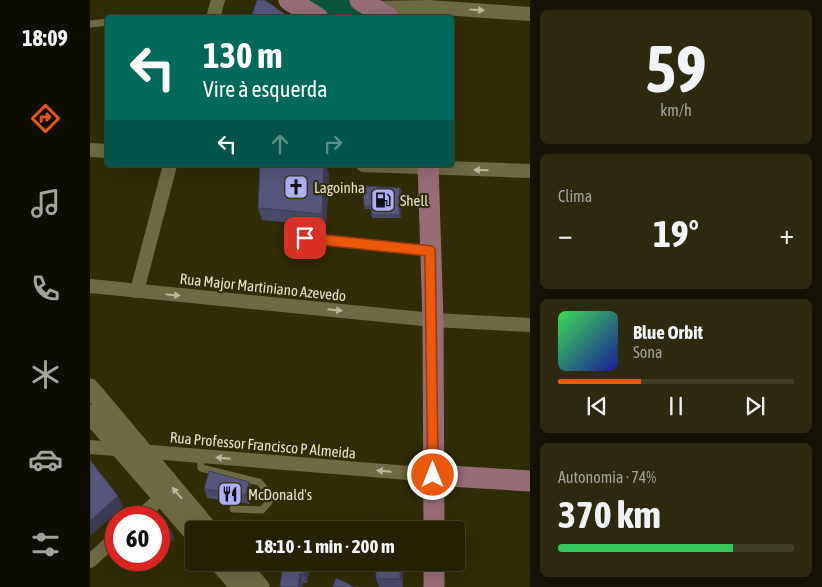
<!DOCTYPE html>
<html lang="pt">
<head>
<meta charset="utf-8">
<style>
	:root { --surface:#242104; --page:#2c290e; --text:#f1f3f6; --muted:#a3a39a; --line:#413e26; --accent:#ea580c }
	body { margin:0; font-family:"Asap Condensed",sans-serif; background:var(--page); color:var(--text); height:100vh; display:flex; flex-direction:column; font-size:19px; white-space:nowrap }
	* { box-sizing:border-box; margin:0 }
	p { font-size:16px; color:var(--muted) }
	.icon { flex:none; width:28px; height:28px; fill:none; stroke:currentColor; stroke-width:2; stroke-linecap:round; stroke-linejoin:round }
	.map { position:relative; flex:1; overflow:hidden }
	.drawer { display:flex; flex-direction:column; gap:10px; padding:10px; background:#141202; width:292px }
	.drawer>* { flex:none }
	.top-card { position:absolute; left:15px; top:15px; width:349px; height:152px; border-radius:5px; box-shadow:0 5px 20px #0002,0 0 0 1px var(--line); background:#00695c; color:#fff; overflow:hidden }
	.speed { position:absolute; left:15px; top:506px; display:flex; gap:10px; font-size:25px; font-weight:700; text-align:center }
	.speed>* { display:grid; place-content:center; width:65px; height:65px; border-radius:50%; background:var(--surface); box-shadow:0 5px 20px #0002,0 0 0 1px var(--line); line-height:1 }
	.speed .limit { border:8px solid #d22; background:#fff; color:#111 }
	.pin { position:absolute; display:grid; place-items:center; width:42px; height:42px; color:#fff; margin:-21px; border-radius:10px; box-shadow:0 2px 8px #0006 }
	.me { position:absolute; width:55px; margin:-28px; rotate:0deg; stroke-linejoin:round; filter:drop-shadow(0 0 4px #0008) }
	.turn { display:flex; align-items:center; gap:18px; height:105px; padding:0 15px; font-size:22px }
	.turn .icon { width:65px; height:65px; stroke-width:2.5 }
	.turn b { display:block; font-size:35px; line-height:42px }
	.lanes { display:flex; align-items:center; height:48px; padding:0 15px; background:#0003; justify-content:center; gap:25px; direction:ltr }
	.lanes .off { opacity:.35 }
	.big { font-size:38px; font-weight:700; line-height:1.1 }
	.drawer .tile { flex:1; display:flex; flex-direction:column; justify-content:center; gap:8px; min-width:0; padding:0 18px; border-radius:8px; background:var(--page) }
	.drawer .dial { align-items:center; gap:0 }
	.dial b { font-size:65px; line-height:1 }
	.song { display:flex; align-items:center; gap:15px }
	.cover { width:60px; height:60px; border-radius:8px; background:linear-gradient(135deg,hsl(130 70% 55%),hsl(240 70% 35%)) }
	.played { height:5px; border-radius:2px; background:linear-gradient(90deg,var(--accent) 35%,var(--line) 35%) }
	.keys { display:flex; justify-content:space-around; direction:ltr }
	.heat { display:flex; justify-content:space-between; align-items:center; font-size:28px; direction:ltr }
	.charge { height:8px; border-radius:4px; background:linear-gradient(90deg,#34c759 74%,var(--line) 0) }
	.trip { position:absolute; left:95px; top:521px; width:280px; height:50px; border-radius:5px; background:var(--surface); box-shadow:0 5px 20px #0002,0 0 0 1px var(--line); font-weight:700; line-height:50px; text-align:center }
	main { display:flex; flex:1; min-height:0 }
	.tab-bar { display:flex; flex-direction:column; width:90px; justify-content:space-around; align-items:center; background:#0e0d02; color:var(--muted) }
	.tab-bar .icon { width:35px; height:35px }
	.tab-bar .active { color:var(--accent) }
	.tab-bar b { font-size:22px; color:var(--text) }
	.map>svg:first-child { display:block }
</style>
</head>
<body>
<main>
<nav class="tab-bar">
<b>18:09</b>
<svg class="icon active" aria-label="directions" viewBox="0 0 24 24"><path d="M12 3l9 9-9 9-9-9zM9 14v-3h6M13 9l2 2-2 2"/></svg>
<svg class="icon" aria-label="music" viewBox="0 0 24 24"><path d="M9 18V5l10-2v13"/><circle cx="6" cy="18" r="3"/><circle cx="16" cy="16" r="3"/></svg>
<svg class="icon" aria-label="phone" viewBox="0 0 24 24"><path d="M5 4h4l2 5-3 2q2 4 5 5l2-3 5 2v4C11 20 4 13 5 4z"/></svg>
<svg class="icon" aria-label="climate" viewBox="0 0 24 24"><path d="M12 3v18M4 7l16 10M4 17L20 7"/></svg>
<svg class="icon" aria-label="car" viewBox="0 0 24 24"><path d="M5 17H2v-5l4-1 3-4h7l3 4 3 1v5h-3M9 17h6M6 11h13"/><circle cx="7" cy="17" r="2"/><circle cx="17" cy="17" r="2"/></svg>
<svg class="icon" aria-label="filters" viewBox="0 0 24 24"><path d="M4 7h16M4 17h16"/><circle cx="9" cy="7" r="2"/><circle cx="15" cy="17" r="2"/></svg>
</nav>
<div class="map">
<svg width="440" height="587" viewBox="0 0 440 587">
	<rect width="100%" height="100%" fill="#302c05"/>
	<path fill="#0c543b" d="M214,0H264L292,17H244Z"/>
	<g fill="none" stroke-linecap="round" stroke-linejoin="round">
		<g stroke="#6e6a43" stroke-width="7">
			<path d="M0,24L18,22"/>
			<path d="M215,239L338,251"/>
			<path d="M110,456L111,468L169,482L180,494L179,502L172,510L143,509"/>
		</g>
		<g stroke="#6e6a43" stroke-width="14">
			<path d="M283,8L338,7L440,14"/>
			<path d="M123,18L128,0"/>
			<path d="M0,150L18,151"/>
			<path d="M273,165L440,171"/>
			<path d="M0,286L343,320L440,325"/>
			<path d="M47,291L80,165"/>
			<path d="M0,447L343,475"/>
			<path d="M49,518L72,497"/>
			<path d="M0,561L26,538"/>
		</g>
		<g stroke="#6e6a43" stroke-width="19">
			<path d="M0,388L119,530"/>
			<path d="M0,414L104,534"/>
			<path d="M128,562L150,587"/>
			<path d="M148,562L170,587"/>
		</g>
		<g stroke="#986c76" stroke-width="21">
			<path d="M199,0L228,18"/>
			<path d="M270,0L299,18"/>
			<path d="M338,165L343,320L344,530"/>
			<path d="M343,475L440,481"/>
			<path d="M344,562V587"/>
		</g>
	</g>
	<g fill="#494a68">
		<path d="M239,174L236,226L172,220L168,208Z"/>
		<path d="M312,191L311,218H282L281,215L282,209H275L274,206Z"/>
		<path d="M159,482L163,491L160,504L117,498L114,489Z"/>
		<path d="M45,560H62L53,568Z"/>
		<path d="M194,562H218L220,568L217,583H213L212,587H190V586Z"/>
		<path d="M294,562H313V587H289L286,579L294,569Z"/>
	</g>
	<g fill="#3c3c55">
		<path d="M234,165H236L239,174L236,226L232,214Z"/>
		<path d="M310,188L312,191L311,218L309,215Z"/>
		<path d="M159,482L163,491L160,504L156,495Z"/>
		<path d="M28,496L33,507L0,536V521Z"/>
		<path d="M81,530L84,539L69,554V541Z"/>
		<path d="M50,560H62L53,568Z"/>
		<path d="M214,562H218L220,568L217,583L214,574Z"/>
		<path d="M310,562H313V587L310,579Z"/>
		<path d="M210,574L213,583L212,587H208Z"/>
	</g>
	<g fill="#555679" stroke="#3c3c55">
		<path d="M167,0H175L196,15L195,18H161Z"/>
		<path d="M170,165H234L232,214L168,208Z"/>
		<path d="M273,186L310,188L309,215H281L282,206H274Z"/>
		<path d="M0,460L28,496L0,521Z"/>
		<path d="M119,471L159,482L156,495L114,489Z"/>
		<path d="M68,516L81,530L69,541V518H67Z"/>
		<path d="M290,520L298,522L301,530H283V529L285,523Z"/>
		<path d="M194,562H216L214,574H210L208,587H191L190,586Z"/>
		<path d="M294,562H310V579H286V569H294Z"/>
		<path d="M246,578L263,586L264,587H243Z"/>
	</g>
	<defs><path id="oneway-solid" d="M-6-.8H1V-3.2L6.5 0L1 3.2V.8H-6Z" transform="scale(1.25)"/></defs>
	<g fill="#bbb89d">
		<use href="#oneway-solid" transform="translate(387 10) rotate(4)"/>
		<use href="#oneway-solid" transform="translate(391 170) rotate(-178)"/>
		<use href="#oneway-solid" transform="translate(83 295) rotate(6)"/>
		<use href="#oneway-solid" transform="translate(245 310) rotate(6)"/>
		<use href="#oneway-solid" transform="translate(133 458) rotate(-175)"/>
		<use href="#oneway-solid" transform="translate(294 471) rotate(-175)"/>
		<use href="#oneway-solid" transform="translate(87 493) rotate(-131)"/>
	</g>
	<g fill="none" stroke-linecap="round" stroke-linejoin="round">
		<g stroke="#983908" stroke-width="12">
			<path id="route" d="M215,238L340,251L343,475"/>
		</g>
		<use href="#route" stroke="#ea580c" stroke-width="9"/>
	</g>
	<defs>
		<g id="church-square" transform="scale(1.25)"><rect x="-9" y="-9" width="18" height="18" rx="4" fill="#aeaefa" stroke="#302c05"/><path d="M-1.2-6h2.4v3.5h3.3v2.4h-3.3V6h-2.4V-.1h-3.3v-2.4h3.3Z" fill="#111"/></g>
		<g id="fuel-square" transform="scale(1.25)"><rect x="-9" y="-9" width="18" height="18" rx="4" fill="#aeaefa" stroke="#302c05"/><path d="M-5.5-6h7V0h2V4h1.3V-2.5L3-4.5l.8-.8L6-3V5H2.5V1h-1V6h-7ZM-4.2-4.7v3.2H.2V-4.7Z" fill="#111"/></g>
		<g id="restaurant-square" transform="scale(1.25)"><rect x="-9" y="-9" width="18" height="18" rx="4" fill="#aeaefa" stroke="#302c05"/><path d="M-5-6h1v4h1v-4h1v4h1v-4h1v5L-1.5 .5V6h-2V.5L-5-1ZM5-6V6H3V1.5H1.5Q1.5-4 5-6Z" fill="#111"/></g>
	</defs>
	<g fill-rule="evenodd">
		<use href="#church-square" x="206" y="187"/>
		<use href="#fuel-square" x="293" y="200"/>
		<use href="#restaurant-square" x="140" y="494"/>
	</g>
	<g text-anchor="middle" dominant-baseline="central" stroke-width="4.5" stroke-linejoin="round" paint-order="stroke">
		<g font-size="15" fill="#e4e2cd" stroke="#302c05" text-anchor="start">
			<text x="224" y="187">Lagoinha</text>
			<text x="310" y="200">Shell</text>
			<text x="158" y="494">McDonald's</text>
		</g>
		<g font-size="15" fill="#e4e2cd" stroke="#302c05">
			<text transform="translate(173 287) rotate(6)">Rua Major Martiniano Azevedo</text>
			<text transform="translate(173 445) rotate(5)">Rua Professor Francisco P Almeida</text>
		</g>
	</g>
</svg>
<div class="speed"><div class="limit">60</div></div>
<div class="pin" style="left:215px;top:238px;background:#d93025"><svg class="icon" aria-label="arrive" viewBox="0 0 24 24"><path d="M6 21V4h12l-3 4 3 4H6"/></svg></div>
<svg class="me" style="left:343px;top:475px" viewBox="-20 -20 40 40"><circle r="17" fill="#ea580c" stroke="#fff" stroke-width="3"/><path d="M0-11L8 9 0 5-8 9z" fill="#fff"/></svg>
<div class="trip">18:10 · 1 min · 200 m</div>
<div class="top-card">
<div class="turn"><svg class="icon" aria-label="left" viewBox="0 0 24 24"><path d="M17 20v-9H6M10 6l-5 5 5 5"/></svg><div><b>130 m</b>Vire à esquerda</div></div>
<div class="lanes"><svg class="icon" aria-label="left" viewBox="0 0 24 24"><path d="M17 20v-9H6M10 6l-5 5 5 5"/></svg><svg class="icon off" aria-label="ahead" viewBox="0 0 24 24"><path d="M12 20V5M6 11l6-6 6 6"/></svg><svg class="icon off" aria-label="right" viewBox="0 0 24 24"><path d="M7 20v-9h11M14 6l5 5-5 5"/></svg></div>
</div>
</div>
<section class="drawer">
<div class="tile dial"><b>59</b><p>km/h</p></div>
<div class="tile"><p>Clima</p>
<div class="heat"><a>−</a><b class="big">19°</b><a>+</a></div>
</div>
<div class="tile">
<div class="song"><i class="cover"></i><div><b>Blue Orbit</b><p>Sona</p></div></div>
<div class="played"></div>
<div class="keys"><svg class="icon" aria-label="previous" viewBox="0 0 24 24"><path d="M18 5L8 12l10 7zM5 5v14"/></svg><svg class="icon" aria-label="pause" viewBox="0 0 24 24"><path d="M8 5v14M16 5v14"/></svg><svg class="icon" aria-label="next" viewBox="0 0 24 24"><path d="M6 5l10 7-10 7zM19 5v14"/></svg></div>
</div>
<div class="tile"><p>Autonomia · 74%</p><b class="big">370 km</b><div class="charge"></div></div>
</section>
</main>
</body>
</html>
